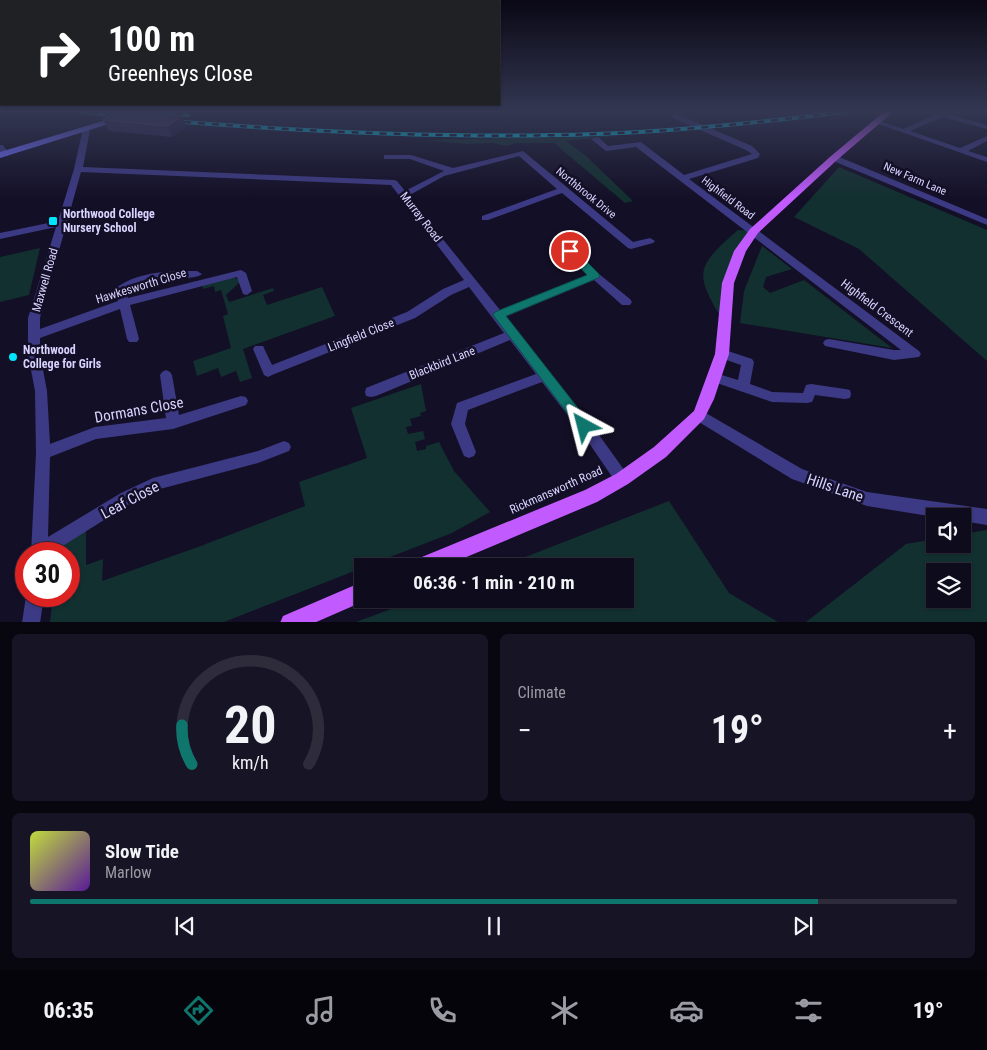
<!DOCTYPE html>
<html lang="en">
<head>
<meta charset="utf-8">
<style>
	:root { --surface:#0e0b1c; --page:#171425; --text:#f1f3f6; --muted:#9b9ba3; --line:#2e2b3b; --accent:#0f766e }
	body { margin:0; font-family:"Roboto Condensed",sans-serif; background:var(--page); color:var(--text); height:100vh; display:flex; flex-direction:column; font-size:19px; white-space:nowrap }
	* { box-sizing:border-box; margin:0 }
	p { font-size:16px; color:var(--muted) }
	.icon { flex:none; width:28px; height:28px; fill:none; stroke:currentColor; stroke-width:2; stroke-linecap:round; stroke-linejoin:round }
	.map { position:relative; height:622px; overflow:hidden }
	.details { display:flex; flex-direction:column; gap:12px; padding:12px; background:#08060f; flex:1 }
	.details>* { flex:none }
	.banner { position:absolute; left:0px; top:0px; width:500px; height:105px; box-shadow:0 1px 4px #0004,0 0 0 1px var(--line); background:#202124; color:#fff; overflow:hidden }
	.buttons { position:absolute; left:926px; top:508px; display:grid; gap:10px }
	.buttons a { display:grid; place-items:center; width:45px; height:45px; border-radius:0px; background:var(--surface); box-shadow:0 1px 4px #0004,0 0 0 1px var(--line); font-size:25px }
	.speed { position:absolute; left:15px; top:542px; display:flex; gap:10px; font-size:25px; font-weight:700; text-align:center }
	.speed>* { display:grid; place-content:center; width:65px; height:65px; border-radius:50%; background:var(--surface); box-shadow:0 1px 4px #0004,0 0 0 1px var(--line); line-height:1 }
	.speed .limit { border:8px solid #d22; background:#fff; color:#111 }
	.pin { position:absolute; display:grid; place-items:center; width:42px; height:42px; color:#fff; margin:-21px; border:2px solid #fff; border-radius:50%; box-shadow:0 1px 5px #0007 }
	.me { position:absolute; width:55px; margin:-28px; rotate:322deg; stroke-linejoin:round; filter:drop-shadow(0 0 4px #0008) }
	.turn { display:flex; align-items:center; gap:18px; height:105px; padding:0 25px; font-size:22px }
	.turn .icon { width:65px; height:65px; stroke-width:2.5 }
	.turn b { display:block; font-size:35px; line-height:42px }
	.big { font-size:38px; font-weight:700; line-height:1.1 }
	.details .tile { flex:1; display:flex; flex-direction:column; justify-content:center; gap:8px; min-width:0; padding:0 18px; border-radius:8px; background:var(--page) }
	.details .dial { align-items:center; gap:0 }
	.dial svg { height:130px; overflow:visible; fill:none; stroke:var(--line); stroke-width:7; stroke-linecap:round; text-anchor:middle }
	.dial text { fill:var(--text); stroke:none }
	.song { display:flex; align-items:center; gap:15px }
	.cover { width:60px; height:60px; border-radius:8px; background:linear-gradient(135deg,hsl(70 70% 55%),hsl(270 70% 35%)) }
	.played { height:5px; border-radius:2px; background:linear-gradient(90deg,var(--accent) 85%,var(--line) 85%) }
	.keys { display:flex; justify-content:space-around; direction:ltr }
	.heat { display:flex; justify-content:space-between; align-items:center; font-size:28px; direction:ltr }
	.details .tiles { flex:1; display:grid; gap:12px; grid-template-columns:1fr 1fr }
	.tile:last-child { grid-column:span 2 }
	.trip { position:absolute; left:354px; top:558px; width:280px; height:50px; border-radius:0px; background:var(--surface); box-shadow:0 1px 4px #0004,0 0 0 1px var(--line); font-weight:700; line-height:50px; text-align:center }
	.tabs { display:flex; height:80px; justify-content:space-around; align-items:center; background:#06040b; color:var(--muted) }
	.tabs .icon { width:35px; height:35px }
	.tabs .active { color:var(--accent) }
	.tabs b { font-size:22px; color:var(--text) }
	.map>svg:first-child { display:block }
</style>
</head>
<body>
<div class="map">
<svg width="987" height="623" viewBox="0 0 987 623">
	<rect width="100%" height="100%" fill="#130f26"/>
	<g fill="#12302f" fill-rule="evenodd">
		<path d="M619,136L566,141L585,155L633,201L625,203L554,143H516L507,146L492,143L465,144L427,140Z"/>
		<path d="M839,167L987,230V361L859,249L794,217Z"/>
		<path d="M738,230L754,231L740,251L725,324C695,274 693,269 738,230Z"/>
		<path d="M762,246L792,269L766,277L763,287L770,293L804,280L892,348L740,323L744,291Z"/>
		<path d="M40,248L29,295L0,302V257Z"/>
		<path d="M231,277L238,279L240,282L226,295L229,302L273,288L274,291L263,295L267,305L322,287L335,316L243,349L252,378L240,382L236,371L221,377L218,368L197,376L193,361L231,348L223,316L228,314L221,290L215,292L214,286L203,289L202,285Z"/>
		<path d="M421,384L426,411L420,413L421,416L410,419L412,426L406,427L408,434L423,431L425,439L415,442L417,451L426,449V446L439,442L454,471L490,512L452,533L367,566H362V568L224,622H50L53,596H69V554H39L86,524V565L103,559L102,581L198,547L305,506L299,482L367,458L351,408Z"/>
		<path d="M669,501L729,593L778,622H356L418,599H625V566H502Z"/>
		<path d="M987,530V622H806L906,544L935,539V544H962L963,534ZM935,571H962V599H935Z"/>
	</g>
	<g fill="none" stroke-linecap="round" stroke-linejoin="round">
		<path stroke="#0c2248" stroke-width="2.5" d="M977,111L987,114"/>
		<g fill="#3d3a85" fill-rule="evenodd">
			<path d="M670,111H677L679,115L752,146L760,154L758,158L689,179L919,351L921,354L919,357L894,360L825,346L823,343L825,340L829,339L894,350H901L636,147L606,151L591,139L598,137L608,146L641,142L684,175L752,154L746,150L673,118Z"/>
			<path d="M938,114L945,116L910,131L960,148L987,136V141L968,151L987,157V162L873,122L877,120L903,129Z"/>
			<path d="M947,114L987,125V129L947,118Z"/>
			<path d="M83,128L90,130L83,167L394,180L397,181L405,191L444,171L410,159H384V155H411L453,168L523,151L633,242L650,238L655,241L653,243L631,249L628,248L562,193L488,220H482V216L557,189L519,156L444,176L408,196L500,310L588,275L555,240L553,238L555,236H561L599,274L630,299L632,302L630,305H622L594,280L505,317L599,435L627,474L629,479L627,484L622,486L617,484L589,443L542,382L468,410L465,424L476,452L474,456L469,458L464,456L451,424L457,403L536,374L510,340L376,396L371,397L366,396L365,392L366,388L504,333L469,287L451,295L415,318L272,375L268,377L264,375L253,349L255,346H263L272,365L407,312L443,289L464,280L391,185L81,172L40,318V329L118,301L116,290L117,287C141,271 169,271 197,271L202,274C196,280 167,278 156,279C145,281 136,285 127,291L128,298L241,270L246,273L252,291L247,295L243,294L237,277L130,305L139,339L137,342H129L127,339L120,309L40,338V354L47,391L50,444L95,427L166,418L160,375L162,372L166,370L170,372L172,375L179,415L241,396L246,397L248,401L246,405L173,429L96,439L50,457L48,537L121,493L153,478L258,451L284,441L289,443L291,447L289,451L258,463L160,489L131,503L50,554H31L36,453L35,391L28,354V318L56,227L0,239V233L58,221L74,169Z"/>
			<path d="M0,145H3L9,154L8,156H2L0,153Z"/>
			<path d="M831,156H837L987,219V225L831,160Z"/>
			<path d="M722,349L752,359L754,362L750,384L772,392L803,393L806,385L811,384L845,389L850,390L851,394L850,398L845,399L815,395L812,402L807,403L772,402L711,381L709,378L711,375L715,373L738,380L741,365L718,357L716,354L718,351Z"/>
			<path d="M699,409L802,469L867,492L987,509V525L962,521V516L935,517L867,506L792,479L694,419L692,415L694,411Z"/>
			<path d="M26,596H44L40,623H22Z"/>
		</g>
		<path fill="#6f6bff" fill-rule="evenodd" d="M136,111H150L0,158V152Z"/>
		<g fill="#c25bff" fill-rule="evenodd">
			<path d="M885,111H894L837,160L758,233L746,251L734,283L729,354L714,399L704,419L666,457L628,484L597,502L445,566H415L417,559L585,490L616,474L654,447L694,411L715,354L722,283L734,251L750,229L831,156Z"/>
			<path d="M362,582V599H369L314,623H280L283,616Z"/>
		</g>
		<g stroke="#00e5ff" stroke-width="4">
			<g id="rail">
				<path d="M77,111L126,117"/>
				<path d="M148,111L188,115"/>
				<path d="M170,121C312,132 454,139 596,134C681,131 766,122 851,111"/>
			</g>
		</g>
		<use href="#rail" stroke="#130f26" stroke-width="2.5" stroke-dasharray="7" stroke-linecap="butt"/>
	</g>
	<path fill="#312854" d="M103,120L186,126L172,137L109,131Z"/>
	<path fill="#1d163a" d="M182,116L186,126L172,137L168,126Z"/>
	<path fill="#433a66" stroke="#5a527e" d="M121,111H138L182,116L168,126L103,120L114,113Z"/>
	<linearGradient id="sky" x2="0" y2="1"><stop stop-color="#0a0815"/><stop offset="0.56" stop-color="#333752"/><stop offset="1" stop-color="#333752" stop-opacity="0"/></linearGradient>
	<rect width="987" height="199" fill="url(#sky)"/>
	<path fill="#0f766e" stroke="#0a4d48" d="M570,248L574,249L598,273L600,276L598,278L506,316L589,422L591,426L589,430L584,432L580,430L493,315L495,312L587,275L565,251Z"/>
	<g fill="#00e5ff" stroke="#130f26" stroke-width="2">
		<rect x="48" y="216" width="10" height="10" rx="2.5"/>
		<circle cx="13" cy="357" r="5"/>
	</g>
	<g text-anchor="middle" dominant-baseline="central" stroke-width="5" stroke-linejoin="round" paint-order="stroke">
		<g font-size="11" fill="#d9d4ff" stroke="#130f26">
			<text transform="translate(915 179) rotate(23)">New Farm Lane</text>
			<text transform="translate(586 193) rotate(39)">Northbrook Drive</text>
			<text transform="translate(728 198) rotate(37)">Highfield Road</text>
		</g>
		<g font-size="12" font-weight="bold" fill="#d9d4ff" stroke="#130f26" text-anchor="start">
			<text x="63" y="214">Northwood College<tspan x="63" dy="14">Nursery School</tspan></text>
			<text x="23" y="350">Northwood<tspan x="23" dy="14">College for Girls</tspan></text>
		</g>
		<g font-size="12" fill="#d9d4ff" stroke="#130f26">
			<text transform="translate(421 217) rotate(52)">Murray Road</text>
			<text transform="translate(45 280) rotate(-74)">Maxwell Road</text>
			<text transform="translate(141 286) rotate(-17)">Hawkesworth Close</text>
			<text transform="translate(877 308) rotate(37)">Highfield Crescent</text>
			<text transform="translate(361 335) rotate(-22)">Lingfield Close</text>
			<text transform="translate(442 363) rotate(-22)">Blackbird Lane</text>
			<text transform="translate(556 490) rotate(-24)">Rickmansworth Road</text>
		</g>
		<g font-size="15" fill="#d9d4ff" stroke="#130f26">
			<text transform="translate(139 410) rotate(-10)">Dormans Close</text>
			<text transform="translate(835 488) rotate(19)">Hills Lane</text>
			<text transform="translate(130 500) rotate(-28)">Leaf Close</text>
		</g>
	</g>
</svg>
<div class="buttons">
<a><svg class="icon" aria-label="sound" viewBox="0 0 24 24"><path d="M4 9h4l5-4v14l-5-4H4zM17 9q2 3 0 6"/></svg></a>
<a><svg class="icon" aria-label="layers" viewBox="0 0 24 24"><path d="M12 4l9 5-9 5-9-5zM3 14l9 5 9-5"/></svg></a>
</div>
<div class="speed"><div class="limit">30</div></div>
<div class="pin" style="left:570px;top:251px;background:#d93025"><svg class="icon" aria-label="arrive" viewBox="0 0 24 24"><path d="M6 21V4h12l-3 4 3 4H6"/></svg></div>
<svg class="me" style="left:584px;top:426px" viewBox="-20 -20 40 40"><path d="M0-17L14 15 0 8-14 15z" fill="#0f766e" stroke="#fff" stroke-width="4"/></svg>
<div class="trip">06:36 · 1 min · 210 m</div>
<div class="banner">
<div class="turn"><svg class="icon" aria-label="right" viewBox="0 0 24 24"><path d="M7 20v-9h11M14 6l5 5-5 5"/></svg><div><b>100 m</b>Greenheys Close</div></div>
</div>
</div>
<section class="details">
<div class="tiles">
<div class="tile dial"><svg viewBox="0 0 100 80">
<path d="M14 69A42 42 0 1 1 86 69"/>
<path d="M14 69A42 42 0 0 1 8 45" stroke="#0f766e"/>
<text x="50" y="56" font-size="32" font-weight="700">20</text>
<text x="50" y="72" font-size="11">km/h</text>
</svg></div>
<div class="tile"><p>Climate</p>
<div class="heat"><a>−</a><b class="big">19°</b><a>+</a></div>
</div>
<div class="tile">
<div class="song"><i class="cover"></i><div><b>Slow Tide</b><p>Marlow</p></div></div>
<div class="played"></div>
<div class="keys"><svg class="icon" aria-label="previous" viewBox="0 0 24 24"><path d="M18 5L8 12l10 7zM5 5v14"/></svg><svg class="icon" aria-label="pause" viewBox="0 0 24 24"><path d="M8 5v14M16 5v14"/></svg><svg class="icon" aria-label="next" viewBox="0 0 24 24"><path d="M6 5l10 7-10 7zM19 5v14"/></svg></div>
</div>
</div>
</section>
<nav class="tabs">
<b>06:35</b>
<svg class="icon active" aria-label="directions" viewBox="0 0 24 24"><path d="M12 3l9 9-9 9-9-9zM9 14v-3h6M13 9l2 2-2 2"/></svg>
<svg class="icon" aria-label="music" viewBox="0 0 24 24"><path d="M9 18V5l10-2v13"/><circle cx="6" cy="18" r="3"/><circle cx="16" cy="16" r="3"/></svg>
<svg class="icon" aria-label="phone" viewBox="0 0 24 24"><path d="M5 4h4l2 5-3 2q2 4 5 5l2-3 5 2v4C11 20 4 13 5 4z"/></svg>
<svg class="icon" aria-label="climate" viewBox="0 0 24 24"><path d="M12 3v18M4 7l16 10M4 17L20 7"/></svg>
<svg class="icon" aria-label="car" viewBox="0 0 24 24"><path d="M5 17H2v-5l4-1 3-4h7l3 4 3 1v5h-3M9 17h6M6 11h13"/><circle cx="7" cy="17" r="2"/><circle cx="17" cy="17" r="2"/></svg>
<svg class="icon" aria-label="filters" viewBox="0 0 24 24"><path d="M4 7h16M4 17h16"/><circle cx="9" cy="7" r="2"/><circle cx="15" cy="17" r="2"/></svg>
<b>19°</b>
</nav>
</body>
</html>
